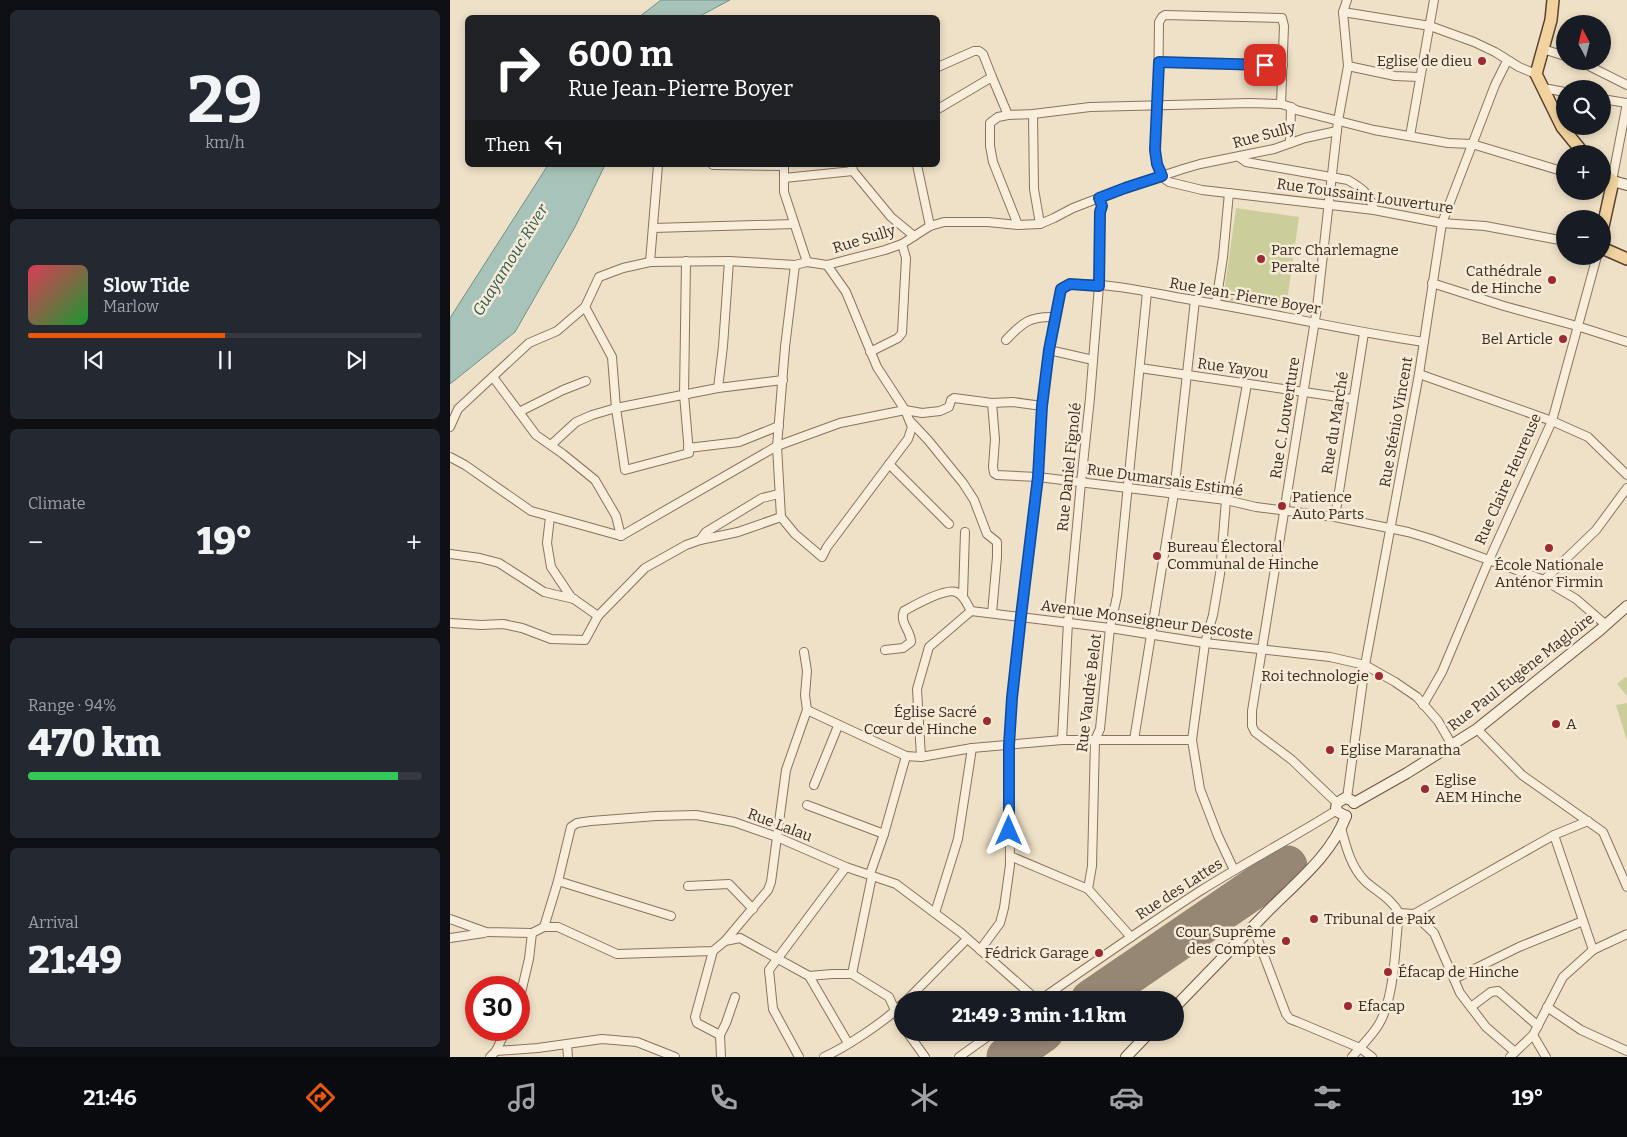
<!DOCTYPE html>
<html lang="en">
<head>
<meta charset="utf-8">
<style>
	:root { --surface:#171b24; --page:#242831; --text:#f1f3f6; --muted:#9ea1a6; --line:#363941; --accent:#ea580c }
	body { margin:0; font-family:Bitter,serif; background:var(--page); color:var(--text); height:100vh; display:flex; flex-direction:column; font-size:19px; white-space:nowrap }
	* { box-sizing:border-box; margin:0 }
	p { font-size:16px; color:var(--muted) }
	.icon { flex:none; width:28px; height:28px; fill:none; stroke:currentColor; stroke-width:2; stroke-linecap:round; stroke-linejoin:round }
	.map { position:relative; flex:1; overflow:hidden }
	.sheet { display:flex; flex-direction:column; gap:10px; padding:10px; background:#0d0f14; width:450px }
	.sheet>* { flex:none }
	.hud { position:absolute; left:15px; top:15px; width:475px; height:152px; border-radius:8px; box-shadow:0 2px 8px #0003; background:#202124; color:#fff; overflow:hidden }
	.needle { width:32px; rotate:353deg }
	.controls { position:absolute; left:1106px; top:15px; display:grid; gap:10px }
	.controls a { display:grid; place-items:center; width:55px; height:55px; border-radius:50%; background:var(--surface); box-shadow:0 2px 8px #0003; font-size:25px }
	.speed { position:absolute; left:15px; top:976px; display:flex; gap:10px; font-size:25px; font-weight:700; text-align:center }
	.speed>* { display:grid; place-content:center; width:65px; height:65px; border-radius:50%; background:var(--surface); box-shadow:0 2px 8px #0003; line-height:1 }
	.speed .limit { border:8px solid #d22; background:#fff; color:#111 }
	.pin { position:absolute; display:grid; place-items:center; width:42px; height:42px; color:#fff; margin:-21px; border-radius:10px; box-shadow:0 2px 8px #0006 }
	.me { position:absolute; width:55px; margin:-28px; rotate:0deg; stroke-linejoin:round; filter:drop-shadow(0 0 4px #0008) }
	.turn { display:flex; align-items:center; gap:18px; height:105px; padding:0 20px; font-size:22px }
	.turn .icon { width:65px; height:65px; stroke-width:2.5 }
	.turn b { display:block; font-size:35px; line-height:42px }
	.then { display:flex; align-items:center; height:48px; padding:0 20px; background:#0003; gap:10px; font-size:19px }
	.big { font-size:38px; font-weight:800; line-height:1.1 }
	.sheet .tile { flex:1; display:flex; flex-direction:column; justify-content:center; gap:8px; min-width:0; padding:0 18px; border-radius:8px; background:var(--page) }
	.sheet .dial { align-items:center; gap:0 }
	.dial b { font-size:65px; line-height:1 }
	.song { display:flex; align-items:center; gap:15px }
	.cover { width:60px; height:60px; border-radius:8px; background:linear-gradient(135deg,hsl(350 70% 55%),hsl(130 70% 35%)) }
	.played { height:5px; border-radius:2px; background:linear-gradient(90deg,var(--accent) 50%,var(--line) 50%) }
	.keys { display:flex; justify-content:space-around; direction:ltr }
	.heat { display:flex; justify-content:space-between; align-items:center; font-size:28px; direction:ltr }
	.charge { height:8px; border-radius:4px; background:linear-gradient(90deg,#34c759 94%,var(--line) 0) }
	.trip { position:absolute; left:444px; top:991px; width:290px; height:50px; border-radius:25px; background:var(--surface); box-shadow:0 2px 8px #0003; font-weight:800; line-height:50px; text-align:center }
	.tabs { display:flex; height:80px; justify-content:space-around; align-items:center; background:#090b0e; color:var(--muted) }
	.tabs .icon { width:35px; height:35px }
	.tabs .current { color:var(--accent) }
	.tabs b { font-size:22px; color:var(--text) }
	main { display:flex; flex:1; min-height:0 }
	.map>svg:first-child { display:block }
</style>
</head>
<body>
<main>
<section class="sheet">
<div class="tile dial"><b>29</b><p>km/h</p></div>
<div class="tile">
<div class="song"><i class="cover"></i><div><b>Slow Tide</b><p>Marlow</p></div></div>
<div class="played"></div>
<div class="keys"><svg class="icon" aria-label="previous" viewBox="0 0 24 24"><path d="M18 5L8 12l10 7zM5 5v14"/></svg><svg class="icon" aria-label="pause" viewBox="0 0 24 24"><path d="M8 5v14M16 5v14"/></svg><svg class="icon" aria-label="next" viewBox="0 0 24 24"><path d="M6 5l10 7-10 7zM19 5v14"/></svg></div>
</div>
<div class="tile"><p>Climate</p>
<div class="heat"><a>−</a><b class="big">19°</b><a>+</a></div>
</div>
<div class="tile"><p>Range · 94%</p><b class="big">470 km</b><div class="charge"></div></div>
<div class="tile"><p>Arrival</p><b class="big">21:49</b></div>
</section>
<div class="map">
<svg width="1177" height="1057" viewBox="0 0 1177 1057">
	<rect width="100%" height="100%" fill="#efe1c7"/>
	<g fill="#cbce9a">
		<path d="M786,208L849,217L836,309L773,300Z"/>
		<path d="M1175,677L1177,678V696L1167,684Z"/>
		<path d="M1177,703V741L1166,705Z"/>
	</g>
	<g fill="#a8c3b9" stroke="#6e9287">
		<path d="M211,0H280L248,17H189Z"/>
		<path d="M98,165H155L125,227L65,332L0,384V318Z"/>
	</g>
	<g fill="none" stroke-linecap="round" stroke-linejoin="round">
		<g stroke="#968674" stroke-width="41">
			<path d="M641,1000L837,866"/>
			<path d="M557,1057L593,1032"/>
		</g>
		<g stroke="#8b725c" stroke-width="10">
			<g id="street">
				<path d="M893,12L980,26L1024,42L1045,52L1069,67L1086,74"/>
				<path d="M1093,49L1115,56"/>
				<path d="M1129,61L1177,85"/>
				<path d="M709,62L833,65"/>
				<path d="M898,66L945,76L969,77"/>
				<path d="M488,67L524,51H529L533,54L542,77L488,109"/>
				<path d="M542,77L558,115"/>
				<path d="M1093,88L1115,92"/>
				<path d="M1152,99L1177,103"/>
				<path d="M831,104L834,26L832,18L715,15L712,17L709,22L708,105L705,150L707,164L712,177L719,182L752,190L924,210L992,223L1035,226L1115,241"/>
				<path d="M583,114L584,189L590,224"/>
				<path d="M960,136L984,0"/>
				<path d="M840,143L841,107"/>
				<path d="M789,157L796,162L898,180C913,189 919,193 924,210"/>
				<path d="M263,165L334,166"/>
				<path d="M334,165V192L357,262"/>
				<path d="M402,165L403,171L441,217L464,236"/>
				<path d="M467,165L480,226"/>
				<path d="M334,178L403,171"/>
				<path d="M1162,181L1177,103"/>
				<path d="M568,225L543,162L540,146V123L548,117L558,115L583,114L640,107L800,103L831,104L841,107L846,110L924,130L998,143L1022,144L1115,172"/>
				<path d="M203,228L344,224"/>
				<path d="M200,262L208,165"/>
				<path d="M982,283L1054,306L1127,326L1177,342"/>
				<path d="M766,303L773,257L779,193"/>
				<path d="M135,307L162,357L166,408L175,470L239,453L234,395L236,261"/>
				<path d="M556,340C573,322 580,316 605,317"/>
				<path d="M599,350L643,360"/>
				<path d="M420,352L448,338L452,333L456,258L452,244"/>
				<path d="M690,368L902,399"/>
				<path d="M969,374L1102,421L1138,437L1177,475"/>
				<path d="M43,377L86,435L113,454L145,480L166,516L171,536"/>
				<path d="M268,388L273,346L279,261"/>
				<path d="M542,403L563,402L592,406"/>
				<path d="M69,412L113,390L136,381"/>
				<path d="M461,422L478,440L513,483L524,500L537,534L547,542V557L542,613"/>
				<path d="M0,427L8,409L79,343L107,331L135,307L149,277L173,268L200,262L279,261L345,265L357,262L377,265L435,250L452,244L480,226L494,222H538L568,225L590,224L604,218L623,208L675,188L733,169L750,164L824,149L855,138L887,131"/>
				<path d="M101,445L126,422L142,415L166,408L268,388L333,380"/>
				<path d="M238,448L289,442L329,426"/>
				<path d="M0,457L15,465L81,511L171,536L327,446L390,423L455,410L472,413L490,411L499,407L501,400L504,398L542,403L545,439L543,467L544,473L547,475L588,477L776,500L806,507L885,517L958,532L981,539L1094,580L1126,599L1156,625"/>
				<path d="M439,464L499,524"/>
				<path d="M100,517L97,543L101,567L121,597L148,616"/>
				<path d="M331,517L327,446L335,347L345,265"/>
				<path d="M885,517L914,333"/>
				<path d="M250,540L256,532L312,498L329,494"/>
				<path d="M0,554L30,558L49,563L94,592L124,599"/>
				<path d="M1094,580L1146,530L1177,488"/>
				<path d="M513,596L515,532"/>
				<path d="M0,623L31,625L53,624L72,628L101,639L135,640L148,616L195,568L236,545L250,540L288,532L331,517L345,534L372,557L377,547L458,439L462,427L455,410L427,367L396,292L377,265"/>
				<path d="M435,650L453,648L461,642C461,630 449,623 454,611C465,605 495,588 506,592C514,595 517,604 521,611"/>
				<path d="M973,705L992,672L1039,560L1102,421L1147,256"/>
				<path d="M357,710L456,756L471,757L522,748L612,740H742"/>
				<path d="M1027,729L1072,775L1153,832L1177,887"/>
				<path d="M612,740L618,622L631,483L640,398L649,286L650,212L652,206L649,198"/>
				<path d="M684,740L724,493L745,300"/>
				<path d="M471,757L467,689L479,647L521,611L660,628L755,643L880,657L915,665L945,682L967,697L988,721L1002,745"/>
				<path d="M364,785L388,726"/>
				<path d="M897,798L915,665L969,374L992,223L1045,85L1057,61"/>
				<path d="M887,803L842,760L805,732L802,726V711L867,308L888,121L898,66L893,12L897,0"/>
				<path d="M357,805L434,834"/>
				<path d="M891,828C896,847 901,867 915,881C927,892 942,899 949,913C945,945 945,997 929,1024C922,1036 911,1046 902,1057"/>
				<path d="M1104,835L1143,950"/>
				<path d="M560,856L638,889L681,937"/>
				<path d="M784,870L768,836L750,789L742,740L755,643L763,615L770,574L776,500L797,384"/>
				<path d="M420,874L434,834L456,756"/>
				<path d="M108,881L221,916"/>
				<path d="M238,886L279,884L303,909"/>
				<path d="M638,889L642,866L645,740L650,729L660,628L667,596L697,292"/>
				<path d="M485,913L508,839L522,748"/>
				<path d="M949,913L964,914L984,933L1010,993L1036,1027L1065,1052"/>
				<path d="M964,914L1104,835L1138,821"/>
				<path d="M0,919L36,932L82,933"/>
				<path d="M94,927L108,881L121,827L127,823L141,821L206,816L246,815L284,822L327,837L396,867L446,884L510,932L587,1000"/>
				<path d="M94,927H108L167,954L263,951L275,941L290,938L359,976L382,974H402L439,997L452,1026"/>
				<path d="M803,927L836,1014L840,1019L848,1022L910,1048L922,1057"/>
				<path d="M0,938L34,933"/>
				<path d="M275,941L318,890L321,882L336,770L357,710L355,695L357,671L354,652"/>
				<path d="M530,950L550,923L554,908L560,865L559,745L562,697L571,616L588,477L592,406L599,350L611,289C617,284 622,284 629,284C663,284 698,292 731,298C812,311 892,330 974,342"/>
				<path d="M263,951L245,1017L247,1023L270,1035"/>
				<path d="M402,974L422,876"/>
				<path d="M359,976L398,1043"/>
				<path d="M1004,979L1069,947L1133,921"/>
				<path d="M457,1000L517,939"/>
				<path d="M590,1000C643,963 696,926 750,891C795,863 842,838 887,810"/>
				<path d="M69,1001L79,959L82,933L94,927"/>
				<path d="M1021,1007L1041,992L1048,991L1088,1026"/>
				<path d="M1097,1007L1131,1030L1177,1051"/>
				<path d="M457,1032L475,1057"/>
				<path d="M1083,1035L1096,1057"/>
				<path d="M117,1044L118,1057"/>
				<path d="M46,1051L88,1048L152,1039L187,1042L225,1057"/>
				<path d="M40,1057L46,1051L56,1030"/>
				<path d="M271,1057L270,1035L276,1023L285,997"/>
				<path d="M349,1057L323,1009L319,970L396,867"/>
				<path d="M374,1057C396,1047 436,1021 452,1004"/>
				<path d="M509,1057L544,1032"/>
				<path d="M1060,1057L1083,1035L1113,977L1143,950L1177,934"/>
			</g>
		</g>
		<g stroke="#6d533f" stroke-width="12">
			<g id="secondary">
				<path d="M1163,181L1177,185"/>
				<path d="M904,803L957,773L1027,729L1150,630L1177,606"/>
				<path d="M896,816L888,812L886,808L887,803L895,798L901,800L904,803"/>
				<path d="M725,1007C756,975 788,942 819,910C847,882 882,854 896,816"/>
				<path d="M676,1057L700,1032"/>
			</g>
		</g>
		<g stroke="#594130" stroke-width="14">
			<g id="primary">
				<path d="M1103,0L1101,20L1086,74L1112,127L1134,154"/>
				<path d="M1152,172L1163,181L1152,231"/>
				<path d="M1152,248L1177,259"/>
			</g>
		</g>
		<use href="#street" stroke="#f9eedb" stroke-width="8"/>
		<use href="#secondary" stroke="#f9eedb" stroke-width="10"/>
		<use href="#primary" stroke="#f2d39f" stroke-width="11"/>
	</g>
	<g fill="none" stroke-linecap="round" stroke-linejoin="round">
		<g stroke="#114b97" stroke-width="12">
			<path id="route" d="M559,831V745L562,698L571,616L588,477L592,406L599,350L611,289L620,284L649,286L650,212L652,206L649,198L675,188L712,176L707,164L705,150L709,62L815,65"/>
		</g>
		<use href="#route" stroke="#1a73e8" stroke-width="9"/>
	</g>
	<g fill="#9b2b33" stroke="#f6ebd7" stroke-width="2">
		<circle cx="1032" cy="61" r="5"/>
		<circle cx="811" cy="259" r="5"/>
		<circle cx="1102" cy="280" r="5"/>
		<circle cx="1113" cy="339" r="5"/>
		<circle cx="832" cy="506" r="5"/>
		<circle cx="1099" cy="548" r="5"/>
		<circle cx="707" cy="556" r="5"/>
		<circle cx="929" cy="676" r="5"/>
		<circle cx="537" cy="721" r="5"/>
		<circle cx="1106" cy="724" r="5"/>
		<circle cx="880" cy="750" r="5"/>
		<circle cx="975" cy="789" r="5"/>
		<circle cx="864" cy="919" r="5"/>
		<circle cx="836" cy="941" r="5"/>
		<circle cx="649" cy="953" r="5"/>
		<circle cx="938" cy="972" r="5"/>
		<circle cx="898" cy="1006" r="5"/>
	</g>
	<g text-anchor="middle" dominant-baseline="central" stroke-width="5" stroke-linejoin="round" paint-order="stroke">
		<g font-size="15" fill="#3c2b20" stroke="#f6ebd7" text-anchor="start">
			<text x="1022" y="61" text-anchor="end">Eglise de dieu</text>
			<text x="821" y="250">Parc Charlemagne<tspan x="821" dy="17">Peralte</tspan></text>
			<text x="1092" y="271" text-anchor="end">Cathédrale<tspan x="1092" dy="17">de Hinche</tspan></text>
			<text x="1103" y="339" text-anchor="end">Bel Article</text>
			<text x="842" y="497">Patience<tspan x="842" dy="17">Auto Parts</tspan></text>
			<text x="717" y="547">Bureau Électoral<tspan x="717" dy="17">Communal de Hinche</tspan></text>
			<text x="1099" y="565" text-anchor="middle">École Nationale<tspan x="1099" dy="17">Anténor Firmin</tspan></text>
			<text x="919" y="676" text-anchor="end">Roi technologie</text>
			<text x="527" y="712" text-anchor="end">Église Sacré<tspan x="527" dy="17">Cœur de Hinche</tspan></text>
			<text x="1116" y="724">A</text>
			<text x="890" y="750">Eglise Maranatha</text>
			<text x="985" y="780">Eglise<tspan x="985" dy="17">AEM Hinche</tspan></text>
			<text x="874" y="919">Tribunal de Paix</text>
			<text x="826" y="932" text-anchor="end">Cour Suprême<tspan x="826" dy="17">des Comptes</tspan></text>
			<text x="639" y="953" text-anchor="end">Fédrick Garage</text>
			<text x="948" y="972">Éfacap de Hinche</text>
			<text x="908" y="1006">Efacap</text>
		</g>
		<g font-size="15" fill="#3c2b20" stroke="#f6ebd7">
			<text transform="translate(814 135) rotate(-15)">Rue Sully</text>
			<text transform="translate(915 196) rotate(8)">Rue Toussaint Louverture</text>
			<text transform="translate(414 239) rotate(-17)">Rue Sully</text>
			<text transform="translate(795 296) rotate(10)">Rue Jean-Pierre Boyer</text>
			<text transform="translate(783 368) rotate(8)">Rue Yayou</text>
			<text transform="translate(835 418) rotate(-81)">Rue C. Louverture</text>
			<text transform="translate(946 422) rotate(-80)">Rue Sténio Vincent</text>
			<text transform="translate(885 423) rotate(-81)">Rue du Marché</text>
			<text transform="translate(619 467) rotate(-84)">Rue Daniel Fignolé</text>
			<text transform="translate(1058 479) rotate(-66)">Rue Claire Heureuse</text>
			<text transform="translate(715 480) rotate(8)">Rue Dumarsais Estimé</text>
			<text transform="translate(697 620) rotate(8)">Avenue Monseigneur Descoste</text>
			<text transform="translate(1071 672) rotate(-38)">Rue Paul Eugène Magloire</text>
			<text transform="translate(639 693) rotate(-83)">Rue Vaudré Belot</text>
			<text transform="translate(330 825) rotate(21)">Rue Lalau</text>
			<text transform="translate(729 889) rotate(-33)">Rue des Lattes</text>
		</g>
		<g font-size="16" font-style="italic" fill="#2f5b56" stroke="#f6ebd7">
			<text transform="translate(60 260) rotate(-58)">Guayamouc River</text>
		</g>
	</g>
</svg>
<div class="controls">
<a><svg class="needle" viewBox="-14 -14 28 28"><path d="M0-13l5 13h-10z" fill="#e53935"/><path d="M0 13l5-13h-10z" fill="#9ea1a6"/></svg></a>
<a><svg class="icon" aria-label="search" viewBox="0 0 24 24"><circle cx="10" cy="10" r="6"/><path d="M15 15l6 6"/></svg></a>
<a>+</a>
<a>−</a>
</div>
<div class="speed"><div class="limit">30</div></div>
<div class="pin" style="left:815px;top:65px;background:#d93025"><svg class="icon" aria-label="arrive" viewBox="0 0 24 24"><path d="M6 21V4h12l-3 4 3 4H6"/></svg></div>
<svg class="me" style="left:559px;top:831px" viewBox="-20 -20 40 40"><path d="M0-17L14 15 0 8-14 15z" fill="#1a73e8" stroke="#fff" stroke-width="4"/></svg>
<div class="trip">21:49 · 3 min · 1.1 km</div>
<div class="hud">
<div class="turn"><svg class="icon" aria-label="right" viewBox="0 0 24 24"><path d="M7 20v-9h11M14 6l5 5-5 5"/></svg><div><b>600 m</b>Rue Jean-Pierre Boyer</div></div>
<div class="then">Then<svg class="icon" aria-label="left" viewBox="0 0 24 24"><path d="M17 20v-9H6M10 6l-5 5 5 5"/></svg></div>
</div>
</div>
</main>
<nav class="tabs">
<b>21:46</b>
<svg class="icon current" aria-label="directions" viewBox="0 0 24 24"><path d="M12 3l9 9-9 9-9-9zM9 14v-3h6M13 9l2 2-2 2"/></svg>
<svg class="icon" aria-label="music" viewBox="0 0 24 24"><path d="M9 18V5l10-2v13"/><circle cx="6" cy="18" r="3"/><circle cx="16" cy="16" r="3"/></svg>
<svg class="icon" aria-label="phone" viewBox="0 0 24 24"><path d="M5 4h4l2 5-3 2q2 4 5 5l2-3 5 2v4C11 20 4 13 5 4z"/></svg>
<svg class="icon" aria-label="climate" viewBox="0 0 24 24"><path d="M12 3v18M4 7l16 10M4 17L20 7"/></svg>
<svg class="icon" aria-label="car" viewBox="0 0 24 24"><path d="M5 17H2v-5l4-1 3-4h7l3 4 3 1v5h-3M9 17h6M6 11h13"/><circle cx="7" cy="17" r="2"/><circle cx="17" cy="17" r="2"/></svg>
<svg class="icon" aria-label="filters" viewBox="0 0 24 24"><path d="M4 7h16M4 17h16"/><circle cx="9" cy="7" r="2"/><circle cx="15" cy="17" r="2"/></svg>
<b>19°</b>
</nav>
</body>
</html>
